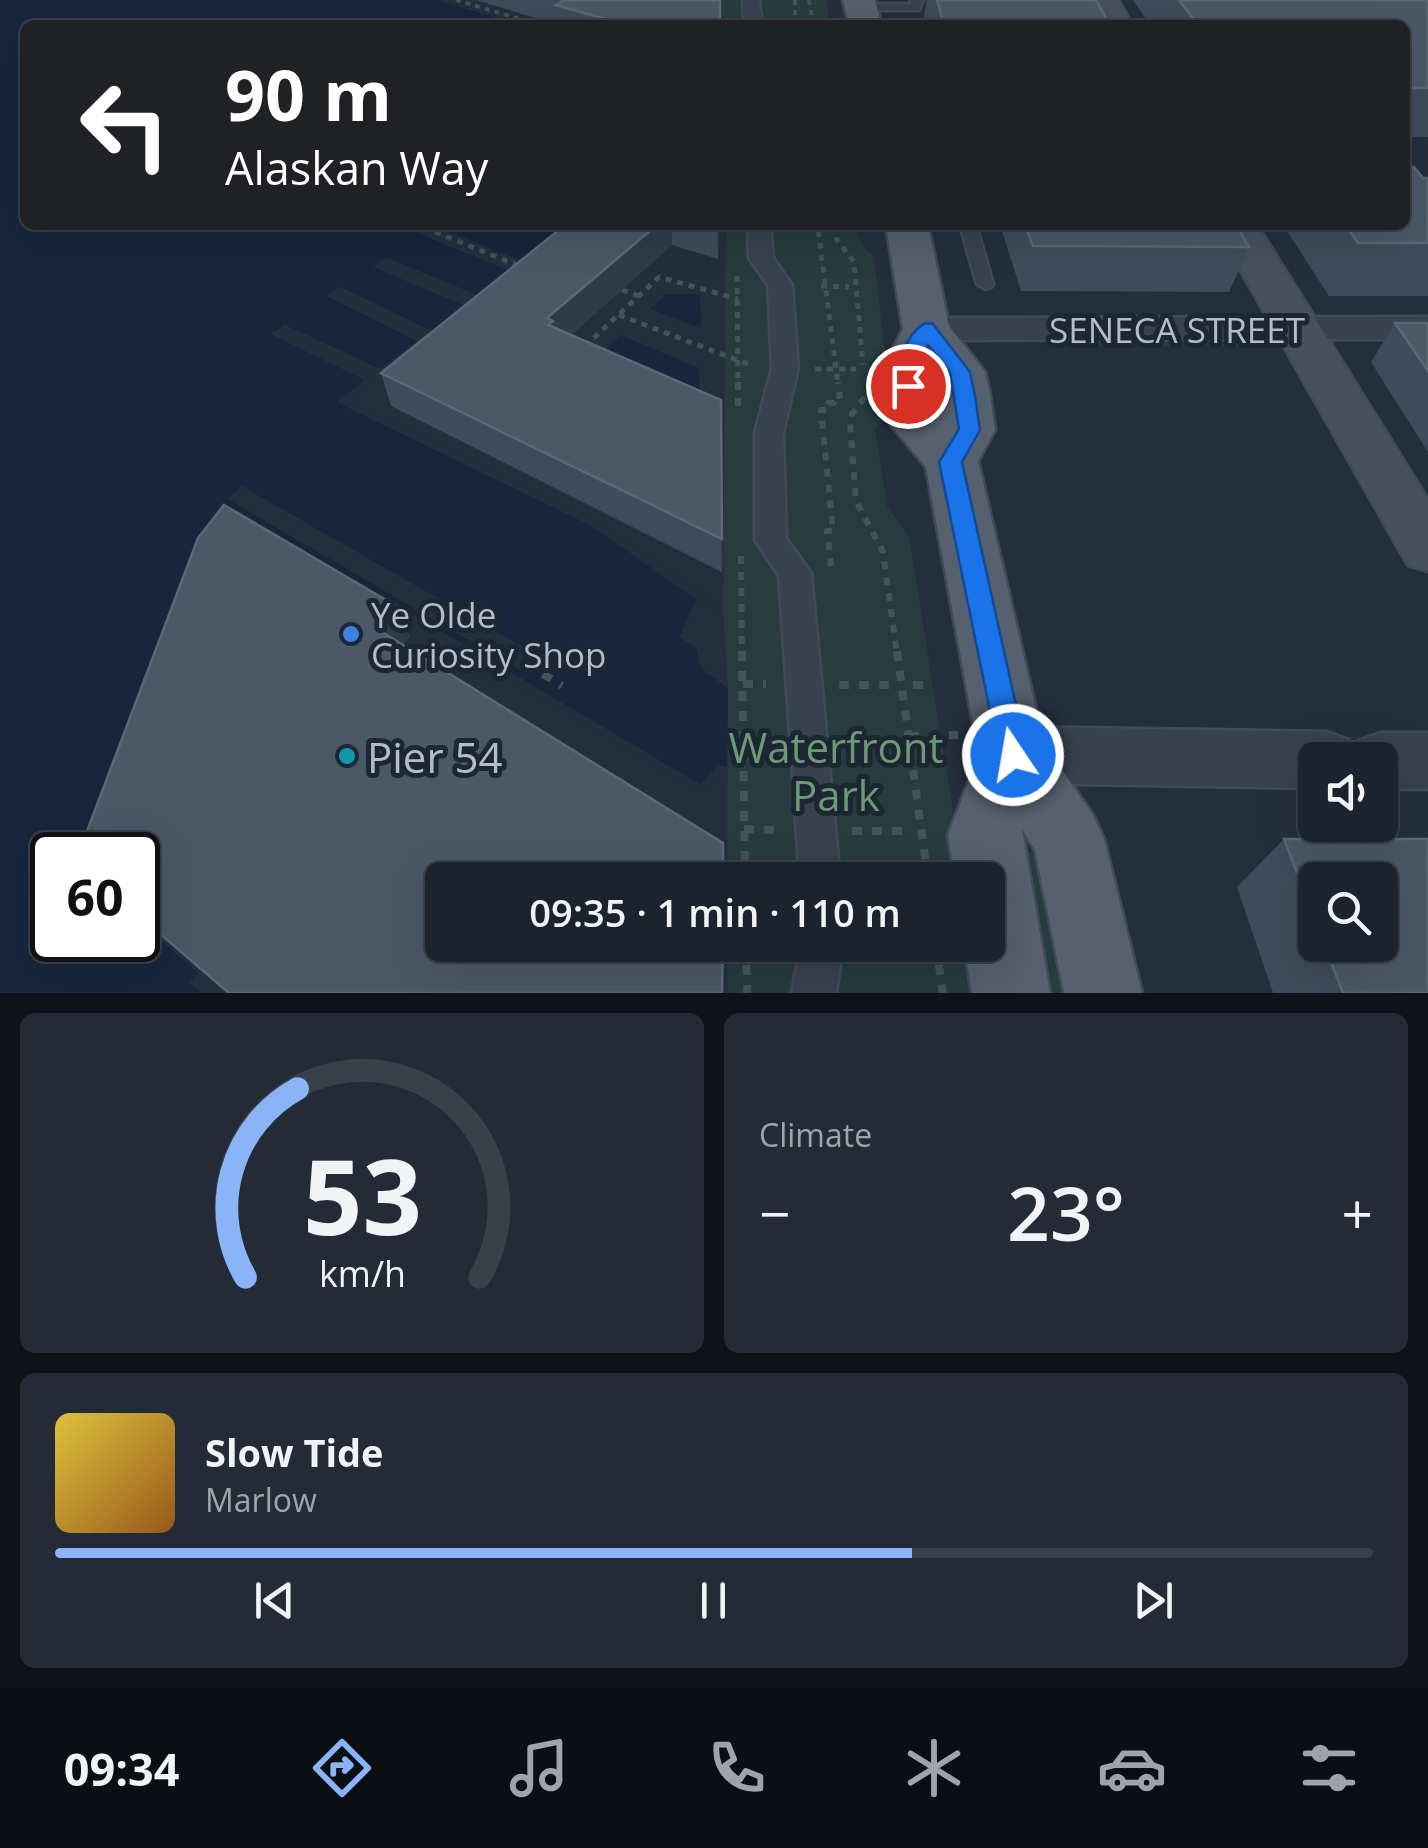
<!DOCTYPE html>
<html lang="en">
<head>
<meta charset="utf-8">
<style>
	:root { --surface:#1b232e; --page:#242b36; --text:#f1f3f6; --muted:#a0a4aa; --line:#39404a; --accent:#8ab4f8 }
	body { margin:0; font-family:"Open Sans",sans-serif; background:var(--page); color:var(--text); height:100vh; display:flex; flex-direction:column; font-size:38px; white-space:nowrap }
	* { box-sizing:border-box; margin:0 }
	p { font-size:32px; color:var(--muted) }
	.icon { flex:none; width:55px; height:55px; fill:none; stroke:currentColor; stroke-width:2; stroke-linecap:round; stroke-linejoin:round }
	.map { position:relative; height:993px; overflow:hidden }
	.sheet { display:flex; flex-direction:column; gap:20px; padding:20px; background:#0f1319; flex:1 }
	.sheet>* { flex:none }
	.banner { position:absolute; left:20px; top:20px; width:1390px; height:210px; border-radius:15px; box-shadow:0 10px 40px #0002,0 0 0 2px var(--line); background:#202124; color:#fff; overflow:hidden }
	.fabs { position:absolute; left:1298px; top:742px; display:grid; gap:20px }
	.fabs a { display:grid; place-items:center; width:100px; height:100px; border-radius:15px; background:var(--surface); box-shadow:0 10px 40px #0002,0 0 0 2px var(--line); font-size:50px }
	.speed { position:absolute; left:30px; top:832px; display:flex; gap:20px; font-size:50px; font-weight:700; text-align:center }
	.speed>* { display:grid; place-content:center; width:130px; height:130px; border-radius:50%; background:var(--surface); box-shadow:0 10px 40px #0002,0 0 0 2px var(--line); line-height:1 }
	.speed .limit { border:5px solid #111; border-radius:15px; background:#fff; color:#111 }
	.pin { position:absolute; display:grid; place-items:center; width:85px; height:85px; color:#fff; margin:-42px; border:5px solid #fff; border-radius:50%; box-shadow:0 2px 10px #0007 }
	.me { position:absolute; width:110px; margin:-55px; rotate:348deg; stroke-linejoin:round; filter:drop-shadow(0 0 8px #0008) }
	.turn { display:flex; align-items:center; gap:35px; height:210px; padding:0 40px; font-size:45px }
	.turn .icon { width:130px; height:130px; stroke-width:2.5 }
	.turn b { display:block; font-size:70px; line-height:85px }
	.big { font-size:75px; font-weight:600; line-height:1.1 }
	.sheet .widget { flex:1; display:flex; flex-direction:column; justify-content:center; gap:15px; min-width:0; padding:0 35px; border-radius:15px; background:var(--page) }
	.sheet .dial { align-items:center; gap:0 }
	.dial svg { height:260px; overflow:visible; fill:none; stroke:var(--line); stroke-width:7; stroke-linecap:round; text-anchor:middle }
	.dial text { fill:var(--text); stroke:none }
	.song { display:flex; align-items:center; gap:30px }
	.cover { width:120px; height:120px; border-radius:15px; background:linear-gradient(135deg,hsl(50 70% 55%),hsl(30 70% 35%)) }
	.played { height:10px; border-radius:5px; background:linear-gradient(90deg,var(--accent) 65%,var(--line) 65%) }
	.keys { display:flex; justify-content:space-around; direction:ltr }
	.heat { display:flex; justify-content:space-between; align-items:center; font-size:55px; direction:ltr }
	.sheet .tiles { flex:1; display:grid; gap:20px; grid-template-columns:1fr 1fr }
	.widget:last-child { grid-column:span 2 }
	.trip { position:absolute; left:425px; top:862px; width:580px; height:100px; border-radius:15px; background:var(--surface); box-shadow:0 10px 40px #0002,0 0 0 2px var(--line); font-weight:600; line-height:100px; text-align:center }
	.tabs { display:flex; height:160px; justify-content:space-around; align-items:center; background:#0b0e12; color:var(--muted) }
	.tabs .icon { width:70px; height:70px }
	.tabs .selected { color:var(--accent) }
	.tabs b { font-size:45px; color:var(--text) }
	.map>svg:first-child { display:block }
</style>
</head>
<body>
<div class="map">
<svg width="1428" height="993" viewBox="0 0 1428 993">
	<rect width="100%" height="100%" fill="#242f3e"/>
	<g fill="#263c3f">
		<path d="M720,0H826L830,25H722Z"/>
		<path d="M726,225H857L861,244L874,257L891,407L875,430L887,506L909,537L964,880H727L728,696L723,619Z"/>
		<path d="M1065,341H1246L1249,346H1067Z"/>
		<path d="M1016,852H1044L1073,993H1043Z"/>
		<path d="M727,945H974L981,993H728Z"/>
	</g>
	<g fill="#17263c">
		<path d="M0,0H437L520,25H25V225H430L419,232L509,270L477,295L387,258L374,267L464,305L431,331L340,287L327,296L418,341L380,369L285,325L271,334L367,381L338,403L592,526L723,619L728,696L727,767L718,765L702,786L248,517L230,514L204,528L108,807L66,855H52V940H138V920L198,973L189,982L201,993H0Z"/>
		<path d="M434,225H575L521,261Z"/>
		<path d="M666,294H700L701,328L650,309Z"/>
		<path d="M620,335L699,368L700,402L596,358Z"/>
	</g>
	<g fill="#242f3e">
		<path d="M430,225L521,261L589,225L521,266L432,230L428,232L514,268L477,300L388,263L384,266L469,302V306L429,335L341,293L336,296L422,338L382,374L285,330L280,334L370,377V384L347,401L595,522L700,594L723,613L728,688L701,669L696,648L679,637L697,598L592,526L337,402L365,380L271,334L285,325L380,369L417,341L326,296L340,287L432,331L463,305L373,267L387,258L477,295L509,271L418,233Z"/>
		<path d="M242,486L535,654L520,670L227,499Z"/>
		<path d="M230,514L248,517L701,785L718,765L727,767V772L720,771L705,789L699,790L246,521L112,809L73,855H66L108,807L204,528L215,518Z"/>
	</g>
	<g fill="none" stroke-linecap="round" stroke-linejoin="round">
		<g stroke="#414a57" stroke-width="5">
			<g id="service">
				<path d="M911,0H923L919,10H861L855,7L861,4H910Z"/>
				<path d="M960,225H976L993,284L991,287L985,289L977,284Z"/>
			</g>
		</g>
		<g stroke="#414a57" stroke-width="5">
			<g id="pedestrian">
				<path d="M743,0H759L762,25H744Z"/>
				<path d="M748,225H770L773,258L792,285L798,368L783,433L786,538L811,573L840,880H800L779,576L755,540V433L772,368L768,285L749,258Z"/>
				<path d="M801,945H843L836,993H792Z"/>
			</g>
		</g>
		<g stroke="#414a57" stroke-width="5">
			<path id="minor" d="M1428,317V339L926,340L914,337L909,329L914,321L926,318Z"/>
		</g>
		<g stroke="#414a57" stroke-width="5">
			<path id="tertiary" d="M1013,727L1327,732L1349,740L1354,751L1358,741L1380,733H1428V789H1380V760H1315V788L1013,783L991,775L982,755L991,735Z"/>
		</g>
		<g stroke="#414a57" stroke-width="5">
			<g id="secondary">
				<path d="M1086,0H1118L1132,25H1100Z"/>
				<path d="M1215,225H1257L1428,500V571L1408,565Z"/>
			</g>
		</g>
		<g stroke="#414a57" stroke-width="5">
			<g id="primary">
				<path d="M843,0H875L881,25H849Z"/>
				<path d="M886,225H928L949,326L985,372L990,395L995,430L978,461L1044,744L1093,815L1104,839L1142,993H1064L1035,850L1022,829L1050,993H972L964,945H988V880H955L948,835L979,755L926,467L891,425L883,387L882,371L903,329ZM932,369L936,375L942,419Z"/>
			</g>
		</g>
		<g stroke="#3f5557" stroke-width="4" stroke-dasharray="5 5" stroke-linecap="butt">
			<path d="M456,0L540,25"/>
			<path d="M795,0V25"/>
			<path d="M809,0L813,25"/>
		</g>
		<g stroke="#3f5557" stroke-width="5" stroke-dasharray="6 6" stroke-linecap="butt">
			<path d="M812,225V229H818L838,384"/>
			<path d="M836,225L837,240L854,262L863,365"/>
			<path d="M435,232L524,268"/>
			<path d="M737,276L738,384"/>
			<path d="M821,286L849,287"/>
			<path d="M622,290L639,296"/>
			<path d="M619,315L753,366"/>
			<path d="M585,346L659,277L738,299"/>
			<path d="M815,369H856"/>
		</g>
		<g stroke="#3f5557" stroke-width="6" stroke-dasharray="8 8" stroke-linecap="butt">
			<path d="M738,382V409"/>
			<path d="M865,397L852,414L850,424L856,501L883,552L897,654"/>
			<path d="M741,556L742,654"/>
			<path d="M831,566L827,531H833L821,410H828V403H834V396H840L838,382"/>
		</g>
		<g stroke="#3f5557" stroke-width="8" stroke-dasharray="10 10" stroke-linecap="butt">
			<path d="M742,651L745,880"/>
			<path d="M897,651L928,880"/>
			<path d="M526,663L562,686"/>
			<path d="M743,684H766"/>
			<path d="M839,685H890"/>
			<path d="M913,685H933"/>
			<path d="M909,736L958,735"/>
			<path d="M744,829L779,830"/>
			<path d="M852,831H911"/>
			<path d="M746,945L747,993"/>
			<path d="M936,945L943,993"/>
		</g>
		<use href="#service" fill="#38414e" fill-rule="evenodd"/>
		<use href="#pedestrian" fill="#38414e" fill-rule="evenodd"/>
		<use href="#minor" fill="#38414e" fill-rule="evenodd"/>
		<use href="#tertiary" fill="#38414e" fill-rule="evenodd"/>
		<use href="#secondary" fill="#465061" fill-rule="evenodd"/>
		<use href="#primary" fill="#56606e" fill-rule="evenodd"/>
	</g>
	<g fill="#3f4b5c" fill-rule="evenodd">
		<path d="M476,0H720V25H558Z"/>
		<path d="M927,0H1096L1110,25H927L924,16Z"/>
		<path d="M1133,0H1428V137H1405V25H1150Z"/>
		<path d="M1423,178H1428V296H1329L1283,225H1405Z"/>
		<path d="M565,225H718V259L672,245L571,335L721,400L722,572L391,406L381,373Z"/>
		<path d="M1000,225H1236L1249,247L1229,292L1021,291Z"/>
		<path d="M1395,323H1428V452L1371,362Z"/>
		<path d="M1284,839L1428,993H1273L1237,887ZM1315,880L1380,945H1315Z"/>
	</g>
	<g fill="#2f3b4b">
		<path d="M657,225H672V245L557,348L547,318Z"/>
		<path d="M398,607L410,637L389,658L377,629Z"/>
	</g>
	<g fill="#4b5868" stroke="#5c6777" stroke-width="2.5">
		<path d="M564,0H720V25H626L556,5Z"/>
		<path d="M937,0H1096L1110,25H944Z"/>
		<path d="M1179,0H1428V88H1405V25H1198Z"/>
		<path d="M1405,167H1414L1423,178H1428V243H1358L1345,225H1405Z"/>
		<path d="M565,225H657L547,318L553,321L548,325L721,400L722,539L381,373Z"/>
		<path d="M1025,225H1236L1249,247L1033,246Z"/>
		<path d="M1395,323H1428V371Z"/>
		<path d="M224,505L398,607L377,629L723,843V880H442V945H723L722,993H229L138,915V855H78L198,538Z"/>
		<path d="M1284,839H1428V993H1343L1324,945H1380V880H1315V920Z"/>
	</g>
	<path fill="#1a73e8" stroke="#114b97" stroke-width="2.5" d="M926,323L933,324L970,372L975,396L980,430L962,462L1027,755L1023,764L1013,767L1003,764L999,755L939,462L959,429L950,373L928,345L916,370L915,391H900C892,372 906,331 926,323Z"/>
	<circle fill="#3f7fe0" stroke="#1d2633" stroke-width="4" cx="351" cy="634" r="10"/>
	<circle fill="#0f9aa8" stroke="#1d2633" stroke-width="4" cx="347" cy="756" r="10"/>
	<g text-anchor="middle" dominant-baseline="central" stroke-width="10" stroke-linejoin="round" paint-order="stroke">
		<g font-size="35" fill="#b4bcc9" stroke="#1d2633">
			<text x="1177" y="329">SENECA STREET</text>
		</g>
		<g font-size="35" fill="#b4bcc9" stroke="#1d2633" text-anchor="start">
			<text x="371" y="614">Ye Olde<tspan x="371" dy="40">Curiosity Shop</tspan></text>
		</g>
		<g font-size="42" fill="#6b9a76" stroke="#1d2633">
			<text x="836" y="746">Waterfront<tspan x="836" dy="48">Park</tspan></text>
		</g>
		<g font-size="42" fill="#b4bcc9" stroke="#1d2633" text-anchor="start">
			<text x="367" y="756">Pier 54</text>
		</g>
	</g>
</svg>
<div class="fabs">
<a><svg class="icon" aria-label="sound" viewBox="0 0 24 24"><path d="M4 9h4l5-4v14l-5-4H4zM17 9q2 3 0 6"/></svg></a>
<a><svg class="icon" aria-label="search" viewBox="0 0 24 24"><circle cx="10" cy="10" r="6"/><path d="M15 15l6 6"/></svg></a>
</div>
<div class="speed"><div class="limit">60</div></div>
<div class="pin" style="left:908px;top:386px;background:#d93025"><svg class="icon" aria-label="arrive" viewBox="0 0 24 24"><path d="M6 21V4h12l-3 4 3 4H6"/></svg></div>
<svg class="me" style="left:1013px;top:755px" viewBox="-20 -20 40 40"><circle r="17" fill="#1a73e8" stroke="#fff" stroke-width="3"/><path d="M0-11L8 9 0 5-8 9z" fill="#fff"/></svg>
<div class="trip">09:35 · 1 min · 110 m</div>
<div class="banner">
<div class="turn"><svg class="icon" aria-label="left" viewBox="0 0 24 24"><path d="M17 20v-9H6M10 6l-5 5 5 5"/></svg><div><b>90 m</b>Alaskan Way</div></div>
</div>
</div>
<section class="sheet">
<div class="tiles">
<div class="widget dial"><svg viewBox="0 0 100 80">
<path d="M14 69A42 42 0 1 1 86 69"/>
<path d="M14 69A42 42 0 0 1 30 11" stroke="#8ab4f8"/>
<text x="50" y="56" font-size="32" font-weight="700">53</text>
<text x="50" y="72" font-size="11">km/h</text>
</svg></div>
<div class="widget"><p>Climate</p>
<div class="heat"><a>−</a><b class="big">23°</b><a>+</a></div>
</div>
<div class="widget">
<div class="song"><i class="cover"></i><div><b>Slow Tide</b><p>Marlow</p></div></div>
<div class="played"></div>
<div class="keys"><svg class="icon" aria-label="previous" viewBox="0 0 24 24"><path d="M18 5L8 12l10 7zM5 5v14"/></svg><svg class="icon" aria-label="pause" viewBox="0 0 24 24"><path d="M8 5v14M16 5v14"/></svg><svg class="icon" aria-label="next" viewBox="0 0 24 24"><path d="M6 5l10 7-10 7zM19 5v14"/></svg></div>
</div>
</div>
</section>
<nav class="tabs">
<b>09:34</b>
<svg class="icon selected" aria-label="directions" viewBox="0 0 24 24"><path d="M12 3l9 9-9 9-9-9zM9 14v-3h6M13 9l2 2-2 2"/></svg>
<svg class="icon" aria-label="music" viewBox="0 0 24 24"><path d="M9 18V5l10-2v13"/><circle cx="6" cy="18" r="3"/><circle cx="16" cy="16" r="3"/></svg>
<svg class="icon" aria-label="phone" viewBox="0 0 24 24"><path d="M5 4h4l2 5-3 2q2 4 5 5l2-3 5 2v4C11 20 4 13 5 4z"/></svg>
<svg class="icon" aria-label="climate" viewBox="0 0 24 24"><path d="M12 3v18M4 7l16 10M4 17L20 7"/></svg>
<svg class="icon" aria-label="car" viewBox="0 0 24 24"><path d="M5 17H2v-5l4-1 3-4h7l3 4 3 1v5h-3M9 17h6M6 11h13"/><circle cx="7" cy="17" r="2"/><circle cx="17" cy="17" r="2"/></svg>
<svg class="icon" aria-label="filters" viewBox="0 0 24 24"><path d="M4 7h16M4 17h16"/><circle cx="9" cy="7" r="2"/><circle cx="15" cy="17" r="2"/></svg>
</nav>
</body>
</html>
